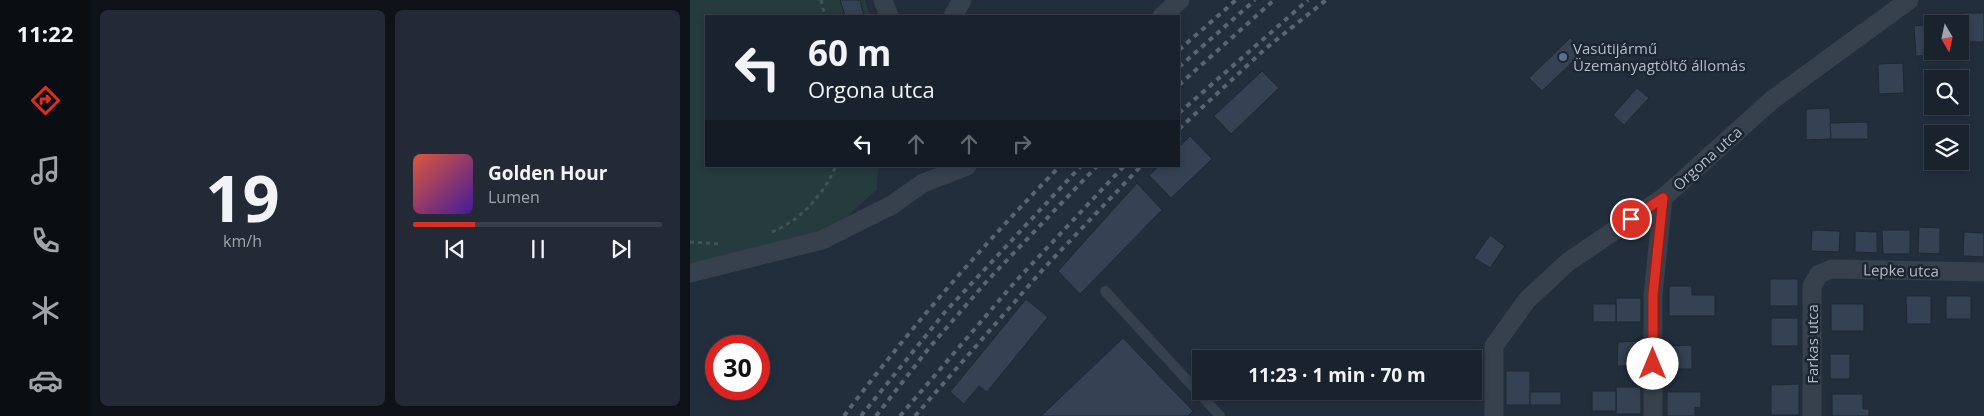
<!DOCTYPE html>
<html lang="en">
<head>
<meta charset="utf-8">
<style>
	:root { --surface:#1a222e; --page:#232a36; --text:#f1f3f6; --muted:#9fa4aa; --line:#383f4a; --accent:#d93025 }
	body { margin:0; font-family:"Open Sans",sans-serif; background:var(--page); color:var(--text); height:100vh; display:flex; flex-direction:column; font-size:19px; white-space:nowrap }
	* { box-sizing:border-box; margin:0 }
	p { font-size:16px; color:var(--muted) }
	.icon { flex:none; width:28px; height:28px; fill:none; stroke:currentColor; stroke-width:2; stroke-linecap:round; stroke-linejoin:round }
	.map { position:relative; flex:1; overflow:hidden }
	.drawer { display:flex; flex-direction:column; gap:10px; padding:10px; background:#0e1319; width:600px }
	.drawer>* { flex:none }
	.guide { position:absolute; left:15px; top:15px; width:475px; height:152px; border-radius:0px; box-shadow:0 2px 8px #0003,0 0 0 1px var(--line); background:#1a222e; color:var(--text); overflow:hidden }
	.needle { width:32px; rotate:171deg }
	.tools { position:absolute; left:1234px; top:15px; display:grid; gap:10px }
	.tools a { display:grid; place-items:center; width:45px; height:45px; border-radius:0px; background:var(--surface); box-shadow:0 2px 8px #0003,0 0 0 1px var(--line); font-size:25px }
	.speed { position:absolute; left:15px; top:335px; display:flex; gap:10px; font-size:25px; font-weight:700; text-align:center }
	.speed>* { display:grid; place-content:center; width:65px; height:65px; border-radius:50%; background:var(--surface); box-shadow:0 2px 8px #0003,0 0 0 1px var(--line); line-height:1 }
	.speed .limit { border:8px solid #d22; background:#fff; color:#111 }
	.pin { position:absolute; display:grid; place-items:center; width:42px; height:42px; color:#fff; margin:-21px; border:2px solid #fff; border-radius:50%; box-shadow:0 1px 5px #0007 }
	.me { position:absolute; width:55px; margin:-28px; rotate:0deg; stroke-linejoin:round; filter:drop-shadow(0 0 4px #0008) }
	.turn { display:flex; align-items:center; gap:18px; height:105px; padding:0 20px; font-size:22px }
	.turn .icon { width:65px; height:65px; stroke-width:2.5 }
	.turn b { display:block; font-size:35px; line-height:42px }
	.lanes { display:flex; align-items:center; height:48px; padding:0 20px; background:#0003; justify-content:center; gap:25px; direction:ltr }
	.lanes .off { opacity:.35 }
	.drawer .tile { flex:1; display:flex; flex-direction:column; justify-content:center; gap:8px; min-width:0; padding:0 18px; border-radius:8px; background:var(--page) }
	.drawer .dial { align-items:center; gap:0 }
	.dial b { font-size:65px; line-height:1 }
	.song { display:flex; align-items:center; gap:15px }
	.cover { width:60px; height:60px; border-radius:8px; background:linear-gradient(135deg,hsl(10 70% 55%),hsl(260 70% 35%)) }
	.played { height:5px; border-radius:2px; background:linear-gradient(90deg,var(--accent) 25%,var(--line) 25%) }
	.keys { display:flex; justify-content:space-around; direction:ltr }
	.drawer .tiles { flex:1; display:grid; gap:10px; grid-template-columns:repeat(2,1fr) }
	.trip { position:absolute; left:502px; top:350px; width:290px; height:50px; border-radius:0px; background:var(--surface); box-shadow:0 2px 8px #0003,0 0 0 1px var(--line); font-weight:700; line-height:50px; text-align:center }
	main { display:flex; flex:1; min-height:0 }
	.tab-bar { display:flex; flex-direction:column; width:90px; justify-content:space-around; align-items:center; background:#0a0e12; color:var(--muted) }
	.tab-bar .icon { width:35px; height:35px }
	.tab-bar .active { color:var(--accent) }
	.tab-bar b { font-size:22px; color:var(--text) }
	.map>svg:first-child { display:block }
</style>
</head>
<body>
<main>
<nav class="tab-bar">
<b>11:22</b>
<svg class="icon active" aria-label="directions" viewBox="0 0 24 24"><path d="M12 3l9 9-9 9-9-9zM9 14v-3h6M13 9l2 2-2 2"/></svg>
<svg class="icon" aria-label="music" viewBox="0 0 24 24"><path d="M9 18V5l10-2v13"/><circle cx="6" cy="18" r="3"/><circle cx="16" cy="16" r="3"/></svg>
<svg class="icon" aria-label="phone" viewBox="0 0 24 24"><path d="M5 4h4l2 5-3 2q2 4 5 5l2-3 5 2v4C11 20 4 13 5 4z"/></svg>
<svg class="icon" aria-label="climate" viewBox="0 0 24 24"><path d="M12 3v18M4 7l16 10M4 17L20 7"/></svg>
<svg class="icon" aria-label="car" viewBox="0 0 24 24"><path d="M5 17H2v-5l4-1 3-4h7l3 4 3 1v5h-3M9 17h6M6 11h13"/><circle cx="7" cy="17" r="2"/><circle cx="17" cy="17" r="2"/></svg>
</nav>
<section class="drawer">
<div class="tiles">
<div class="tile dial"><b>19</b><p>km/h</p></div>
<div class="tile">
<div class="song"><i class="cover"></i><div><b>Golden Hour</b><p>Lumen</p></div></div>
<div class="played"></div>
<div class="keys"><svg class="icon" aria-label="previous" viewBox="0 0 24 24"><path d="M18 5L8 12l10 7zM5 5v14"/></svg><svg class="icon" aria-label="pause" viewBox="0 0 24 24"><path d="M8 5v14M16 5v14"/></svg><svg class="icon" aria-label="next" viewBox="0 0 24 24"><path d="M6 5l10 7-10 7zM19 5v14"/></svg></div>
</div>
</div>
</section>
<div class="map">
<svg width="1294" height="416" viewBox="0 0 1294 416">
	<rect width="100%" height="100%" fill="#232e3d"/>
	<path fill="#253b3e" d="M0,0H175L180,16H16V166H188L187,189L132,240L0,267Z"/>
	<g fill="#354253" stroke="#1e2734">
		<path d="M150,0H170L174,16H155Z"/>
		<path d="M1273,13H1294V42H1274Z"/>
		<path d="M1242,24V51H1248V55L1226,56L1224,26Z"/>
		<path d="M880,38L893,52L852,91L839,78Z"/>
		<path d="M1213,63L1214,93L1189,94L1188,64Z"/>
		<path d="M572,71L589,88L541,134L524,116Z"/>
		<path d="M947,88L959,98L934,125L923,115Z"/>
		<path d="M1140,108L1141,139L1116,140V109Z"/>
		<path d="M1178,122V139H1141L1140,123Z"/>
		<path d="M500,136L522,159L481,198L459,175L469,166H489V147Z"/>
		<path d="M447,183L472,210L390,294L368,271Z"/>
		<path d="M1229,227L1250,228V254L1228,253Z"/>
		<path d="M1122,230L1150,231L1149,252L1121,251Z"/>
		<path d="M1192,230H1220V254H1193Z"/>
		<path d="M1165,231L1187,232V253L1165,252Z"/>
		<path d="M1274,232L1294,233V257L1273,256Z"/>
		<path d="M800,235L815,246L800,268L784,258Z"/>
		<rect x="1080" y="279" width="28" height="27"/>
		<path d="M979,286H1002V295H1025V316H979Z"/>
		<path d="M1216,296H1241V324H1217Z"/>
		<rect x="1256" y="296" width="25" height="23"/>
		<rect x="926" y="298" width="25" height="24"/>
		<path d="M336,299L358,317L297,392L289,386L274,404L260,392Z"/>
		<rect x="903" y="304" width="23" height="18"/>
		<rect x="1141" y="304" width="33" height="27"/>
		<rect x="1081" y="318" width="27" height="28"/>
		<path d="M433,338L503,411L498,416H351Z"/>
		<path d="M951,341V366H927L928,342Z"/>
		<path d="M1002,345V369H979V346Z"/>
		<rect x="1140" y="354" width="20" height="25"/>
		<rect x="816" y="371" width="24" height="34"/>
		<path d="M1109,384V415H1081V385Z"/>
		<rect x="926" y="387" width="25" height="27"/>
		<rect x="902" y="391" width="24" height="20"/>
		<rect x="840" y="392" width="31" height="13"/>
		<path d="M977,392H1011V408L1005,407V416H977Z"/>
		<path d="M1142,394H1173V409H1179V416H1142Z"/>
	</g>
	<g fill="none" stroke-linecap="round" stroke-linejoin="round">
		<g stroke="#3e5456" stroke-width="3" stroke-dasharray="4 4" stroke-linecap="butt">
			<path d="M131,0L135,16"/>
			<path d="M82,232C111,220 133,195 146,166"/>
			<path d="M0,242L32,244"/>
		</g>
		<path stroke="#37404d" stroke-width="10" d="M415,291L530,416"/>
		<g stroke="#37404d" stroke-width="19">
			<path d="M193,0L199,16"/>
			<path d="M263,16L272,0"/>
			<path d="M472,16L490,0"/>
			<path d="M0,273L132,240L202,205L233,183L277,166"/>
			<path d="M804,416V346L837,300L878,262L973,198L1082,100L1219,0"/>
			<path d="M963,416V295L973,198"/>
			<path d="M1122,416V286L1129,274L1142,269L1294,272"/>
		</g>
		<g stroke="#596474" stroke-width="4" stroke-dasharray="5 5" stroke-linecap="butt">
			<path d="M489,50L546,0"/>
			<path d="M489,67L565,0"/>
			<path d="M489,85L584,0"/>
			<path d="M489,113L618,0"/>
			<path d="M489,129L575,49L636,0"/>
			<path d="M154,416C220,328 293,245 370,166"/>
			<path d="M171,416L255,312L391,166"/>
			<path d="M186,416L239,348L297,281L407,166"/>
			<path d="M210,416L325,282L434,166"/>
			<path d="M225,416L356,266L451,166"/>
		</g>
	</g>
	<g fill="none" stroke-linecap="round" stroke-linejoin="round">
		<g stroke="#8d1f18" stroke-width="12">
			<path id="route" d="M941,219L973,198L963,295V364"/>
		</g>
		<use href="#route" stroke="#d93025" stroke-width="9"/>
	</g>
	<circle fill="#5c6f8a" stroke="#1c2532" stroke-width="2" cx="873" cy="57" r="5"/>
	<g text-anchor="middle" dominant-baseline="central" stroke-width="5" stroke-linejoin="round" paint-order="stroke">
		<g font-size="15" fill="#b3bbc8" stroke="#1c2532" text-anchor="start">
			<text x="883" y="48">Vasútijármű<tspan x="883" dy="17">Üzemanyagtöltő állomás</tspan></text>
		</g>
		<g font-size="15" fill="#b3bbc8" stroke="#1c2532">
			<text transform="translate(1017 158) rotate(-42)">Orgona utca</text>
			<text transform="translate(1211 270) rotate(1)">Lepke utca</text>
			<text transform="translate(1122 344) rotate(-90)">Farkas utca</text>
		</g>
	</g>
</svg>
<div class="tools">
<a><svg class="needle" viewBox="-14 -14 28 28"><path d="M0-13l5 13h-10z" fill="#e53935"/><path d="M0 13l5-13h-10z" fill="#9fa4aa"/></svg></a>
<a><svg class="icon" aria-label="search" viewBox="0 0 24 24"><circle cx="10" cy="10" r="6"/><path d="M15 15l6 6"/></svg></a>
<a><svg class="icon" aria-label="layers" viewBox="0 0 24 24"><path d="M12 4l9 5-9 5-9-5zM3 14l9 5 9-5"/></svg></a>
</div>
<div class="speed"><div class="limit">30</div></div>
<div class="pin" style="left:941px;top:219px;background:#d93025"><svg class="icon" aria-label="arrive" viewBox="0 0 24 24"><path d="M6 21V4h12l-3 4 3 4H6"/></svg></div>
<svg class="me" style="left:963px;top:364px" viewBox="-20 -20 40 40"><circle r="19" fill="#fff"/><path d="M0-13L10 11 0 6-10 11z" fill="#d93025"/></svg>
<div class="trip">11:23 · 1 min · 70 m</div>
<div class="guide">
<div class="turn"><svg class="icon" aria-label="left" viewBox="0 0 24 24"><path d="M17 20v-9H6M10 6l-5 5 5 5"/></svg><div><b>60 m</b>Orgona utca</div></div>
<div class="lanes"><svg class="icon" aria-label="left" viewBox="0 0 24 24"><path d="M17 20v-9H6M10 6l-5 5 5 5"/></svg><svg class="icon off" aria-label="ahead" viewBox="0 0 24 24"><path d="M12 20V5M6 11l6-6 6 6"/></svg><svg class="icon off" aria-label="ahead" viewBox="0 0 24 24"><path d="M12 20V5M6 11l6-6 6 6"/></svg><svg class="icon off" aria-label="right" viewBox="0 0 24 24"><path d="M7 20v-9h11M14 6l5 5-5 5"/></svg></div>
</div>
</div>
</main>
</body>
</html>
